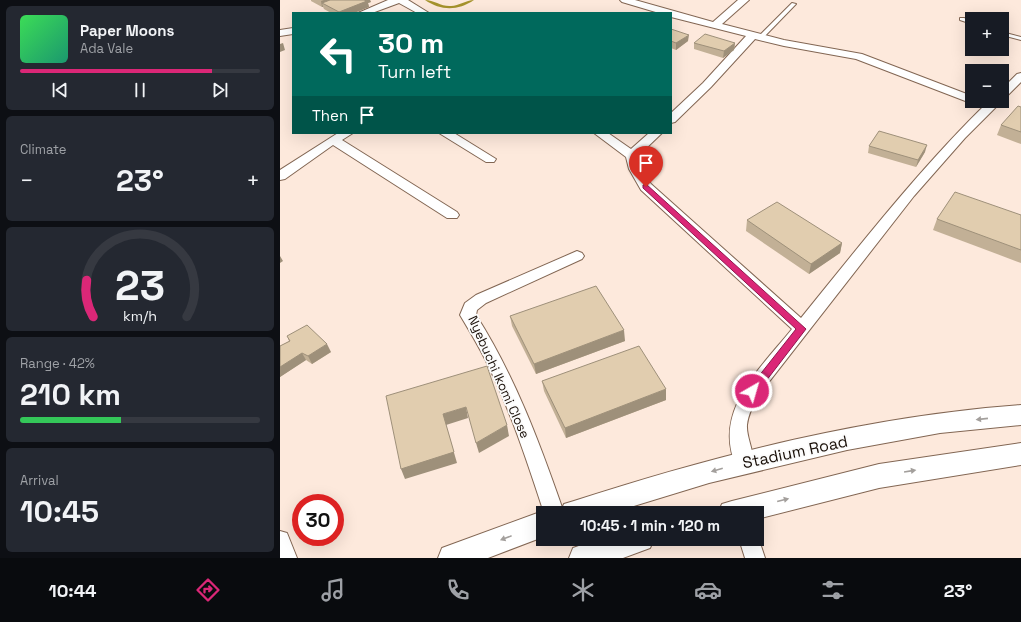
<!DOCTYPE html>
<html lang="en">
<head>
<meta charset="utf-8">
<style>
	:root { --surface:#171b24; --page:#242831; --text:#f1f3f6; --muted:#9ea1a6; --line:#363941; --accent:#db2777 }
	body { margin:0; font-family:"Space Grotesk",sans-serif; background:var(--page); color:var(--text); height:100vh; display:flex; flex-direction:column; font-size:15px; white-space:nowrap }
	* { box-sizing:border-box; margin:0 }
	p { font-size:13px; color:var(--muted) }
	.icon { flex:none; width:22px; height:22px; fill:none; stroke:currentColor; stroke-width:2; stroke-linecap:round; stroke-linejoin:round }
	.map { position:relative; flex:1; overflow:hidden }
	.sheet { display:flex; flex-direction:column; gap:6px; padding:6px; background:#0d0f14; width:280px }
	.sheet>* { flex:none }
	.hud { position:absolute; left:12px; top:12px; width:380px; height:122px; border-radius:0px; box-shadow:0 4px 16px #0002; background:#00695c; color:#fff; overflow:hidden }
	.controls { position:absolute; left:685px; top:12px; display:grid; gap:8px }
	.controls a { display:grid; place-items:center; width:44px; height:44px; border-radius:0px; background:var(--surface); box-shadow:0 4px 16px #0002; font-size:20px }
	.speed { position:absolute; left:12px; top:494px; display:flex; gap:8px; font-size:20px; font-weight:700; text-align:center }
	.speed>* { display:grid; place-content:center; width:52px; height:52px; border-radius:50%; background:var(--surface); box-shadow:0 4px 16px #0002; line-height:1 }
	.speed .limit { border:6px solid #d22; background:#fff; color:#111 }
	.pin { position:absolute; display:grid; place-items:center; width:34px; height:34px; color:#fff; margin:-41px -17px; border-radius:50% 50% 50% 0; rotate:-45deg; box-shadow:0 0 4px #0007 }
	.pin .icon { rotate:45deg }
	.me { position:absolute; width:44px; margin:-22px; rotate:38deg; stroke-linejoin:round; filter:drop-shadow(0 0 3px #0008) }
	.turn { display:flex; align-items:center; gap:14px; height:84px; padding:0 20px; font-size:18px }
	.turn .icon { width:52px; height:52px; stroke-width:2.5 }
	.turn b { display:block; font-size:28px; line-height:34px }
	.then { display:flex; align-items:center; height:38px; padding:0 20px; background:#0003; gap:8px; font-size:15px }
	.big { font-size:30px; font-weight:800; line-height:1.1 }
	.sheet .widget { flex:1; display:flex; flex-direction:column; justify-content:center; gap:6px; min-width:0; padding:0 14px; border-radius:6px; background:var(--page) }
	.sheet .dial { align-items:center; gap:0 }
	.dial svg { height:104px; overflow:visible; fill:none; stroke:var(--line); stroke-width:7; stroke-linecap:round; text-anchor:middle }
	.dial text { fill:var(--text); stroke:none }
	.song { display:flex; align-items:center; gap:12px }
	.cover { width:48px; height:48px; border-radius:6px; background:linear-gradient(135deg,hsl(130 70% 55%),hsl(160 70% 35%)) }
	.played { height:4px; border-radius:2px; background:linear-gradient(90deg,var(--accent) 80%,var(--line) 80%) }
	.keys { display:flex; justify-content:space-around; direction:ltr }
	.heat { display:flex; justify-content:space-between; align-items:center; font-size:22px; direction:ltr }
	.charge { height:6px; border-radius:3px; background:linear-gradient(90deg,#34c759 42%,var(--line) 0) }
	.trip { position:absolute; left:256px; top:506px; width:228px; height:40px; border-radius:0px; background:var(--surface); box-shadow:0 4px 16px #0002; font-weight:800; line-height:40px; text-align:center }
	.dock { display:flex; height:64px; justify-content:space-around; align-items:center; background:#090b0e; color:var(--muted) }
	.dock .icon { width:28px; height:28px }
	.dock .on { color:var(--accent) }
	.dock b { font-size:18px; color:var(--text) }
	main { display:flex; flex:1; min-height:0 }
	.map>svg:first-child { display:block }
</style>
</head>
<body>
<main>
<section class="sheet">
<div class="widget">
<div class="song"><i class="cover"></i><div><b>Paper Moons</b><p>Ada Vale</p></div></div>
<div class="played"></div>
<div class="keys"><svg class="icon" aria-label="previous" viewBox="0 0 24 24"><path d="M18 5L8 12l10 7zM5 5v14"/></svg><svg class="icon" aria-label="pause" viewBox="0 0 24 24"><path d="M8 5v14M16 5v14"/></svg><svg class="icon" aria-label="next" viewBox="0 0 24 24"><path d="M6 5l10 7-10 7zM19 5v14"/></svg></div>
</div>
<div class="widget"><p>Climate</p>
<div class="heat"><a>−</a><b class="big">23°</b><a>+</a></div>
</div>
<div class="widget dial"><svg viewBox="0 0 100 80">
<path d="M14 69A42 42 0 1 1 86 69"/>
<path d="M14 69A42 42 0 0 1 9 41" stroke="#db2777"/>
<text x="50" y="56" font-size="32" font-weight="700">23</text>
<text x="50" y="72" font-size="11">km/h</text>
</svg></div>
<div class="widget"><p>Range · 42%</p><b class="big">210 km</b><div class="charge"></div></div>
<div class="widget"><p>Arrival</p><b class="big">10:45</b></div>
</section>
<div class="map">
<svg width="741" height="558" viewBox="0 0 741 558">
	<rect width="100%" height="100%" fill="#fde9dc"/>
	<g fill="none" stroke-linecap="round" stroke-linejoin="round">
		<path fill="#a5932c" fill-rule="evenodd" d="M145,0C154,0 162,7 171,6C179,6 186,0 194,0C178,11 161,11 145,0Z"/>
		<g stroke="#826653" stroke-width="2">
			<g id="service">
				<path d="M512,3L516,4L482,39H478V37Z"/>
				<path d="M680,18H684L692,21V24L680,20Z"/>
				<path d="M722,32L741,37V40L722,35Z"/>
			</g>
		</g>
		<g stroke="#826653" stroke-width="2">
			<g id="minor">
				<path d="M108,0H128L149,13H137L119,3L92,13H78Z"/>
				<path d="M340,0H355L433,22L458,0H469L442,24L504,40L582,54L692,96V101H697L692,103L688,102L576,59L504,46L475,39L431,87L395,122L391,123V113L423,83L466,36L391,17V13H379L342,2Z"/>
				<path d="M13,28V34L0,36V30Z"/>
				<path d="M741,73V82L726,97L722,98V89L737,74Z"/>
				<path d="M709,101H722L685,138L634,196L478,396C473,405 468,415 467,425C466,439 477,455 471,468L464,470L457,468C431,412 480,369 512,329L361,190L349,169L346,157L314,133H328L351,149L369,133H382L358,156L361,169L371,184L521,318C581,244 640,168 709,101Z"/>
				<path d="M58,133H73L62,140L177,212L179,215L177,218H167L53,145L5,179L0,180V170Z"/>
				<path d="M159,133H174L216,159L214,162H206Z"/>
				<path d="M297,251L302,253L304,256L302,259L206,303L197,310L196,315C235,376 260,444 284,513H264C247,461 230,409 206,361C198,345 189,330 180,315L185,303L196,295Z"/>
				<path d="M0,531L7,533L17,558H0Z"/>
				<path d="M477,534L485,558H465L459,539H477Z"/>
			</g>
		</g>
		<g stroke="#826653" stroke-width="2">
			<g id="secondary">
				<path d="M741,405V425L660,433L567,450L429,483L331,513H280L284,504L294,501C439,454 589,416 741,405Z"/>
				<path d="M741,443V465L599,488L477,519V513H438L442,504L452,501L599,464Z"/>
				<path d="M263,511L268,513H263V537L208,558H158L162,548Z"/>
				<path d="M319,539H374L370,548L343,558H289L293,548Z"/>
			</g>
		</g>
		<use href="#service" fill="#fff" fill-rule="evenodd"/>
		<use href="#minor" fill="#fff" fill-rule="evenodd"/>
		<use href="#secondary" fill="#fff" fill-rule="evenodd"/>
	</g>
	<g fill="#c2b096">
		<path d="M31,0H90L91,2L88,3L89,7L74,13H51L44,9L43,7H42L31,1Z"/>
		<path d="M391,29L408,41L396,50L391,48Z"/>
		<path d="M414,43H455L454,50L443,58L414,49Z"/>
		<path d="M741,107V144L717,135L721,125Z"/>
		<path d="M589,146L645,152L636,167L588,153Z"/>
		<path d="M741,215V263L653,230L657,219Z"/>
		<path d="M467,220L562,243L560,253L529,274L466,231Z"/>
		<path d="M230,316L345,341L256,374L232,326Z"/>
		<path d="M7,336L51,352L32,364L26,360L0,377V346L9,341Z"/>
		<path d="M262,381L386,400L286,438L264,391Z"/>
	</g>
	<g fill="#9e907a">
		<path d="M44,0H62L42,3L43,7H42L41,1Z"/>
		<path d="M82,0H90L91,2L88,3L89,7L74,13H59V12Z"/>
		<path d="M409,35L408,41L396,50V43Z"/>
		<path d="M3,43L5,50L0,52V44Z"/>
		<path d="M455,43L454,50L443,58L444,51Z"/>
		<path d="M647,145L645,152L636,167L638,160Z"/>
		<path d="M562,243L560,253L529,274L531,264Z"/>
		<path d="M0,256L3,261L0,263Z"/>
		<path d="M344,330L345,341L256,374L254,364Z"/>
		<path d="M47,344L51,352L32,364L28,356Z"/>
		<path d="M22,353L26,360L0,377V367Z"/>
		<path d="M386,389V400L286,438L285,428Z"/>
		<path d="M186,407L188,418L166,425L177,463L125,479L121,469L163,414Z"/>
		<path d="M227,425L229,436L199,453L196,443Z"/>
	</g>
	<g fill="#e1cdaf" stroke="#9e907a">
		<path d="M50,0H84L87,1L59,12L42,3Z"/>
		<path d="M391,29L409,35L396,43L391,41Z"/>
		<path d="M425,34L455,43L444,51L414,43Z"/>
		<path d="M738,106L741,107V132L721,125Z"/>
		<path d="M599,131L647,145L638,160L589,146Z"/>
		<path d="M675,192L741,215V250L657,219Z"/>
		<path d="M497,202L562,243L531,264L467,220Z"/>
		<path d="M316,286L344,330L254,364L230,316Z"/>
		<path d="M27,325L47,344L28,356L22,353L0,367V346L10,341L7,336Z"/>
		<path d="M359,346L386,389L285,428L262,381Z"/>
		<path d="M207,366L227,425L196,443L186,407L163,414L174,452L121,469L106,396Z"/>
	</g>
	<defs><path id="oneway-solid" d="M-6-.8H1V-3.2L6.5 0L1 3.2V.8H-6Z"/></defs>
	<g fill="#a39f9c">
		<use href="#oneway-solid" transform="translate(702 419) rotate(174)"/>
		<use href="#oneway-solid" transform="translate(437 470) rotate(164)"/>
		<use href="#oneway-solid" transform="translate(630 471) rotate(-9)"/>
		<use href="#oneway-solid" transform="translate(503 500) rotate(-14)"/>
		<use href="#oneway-solid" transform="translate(226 538) rotate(159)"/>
	</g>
	<path fill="#db2777" stroke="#8e194d" d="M366,184L526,329L476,394L472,395L467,391L516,329L363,188V185Z"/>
	<g text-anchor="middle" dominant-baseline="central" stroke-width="3.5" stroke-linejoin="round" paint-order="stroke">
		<g font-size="13" fill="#180e07" stroke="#fbfbfb">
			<text transform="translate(219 377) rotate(66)">Nyebuchi Ikomi Close</text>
		</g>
		<g font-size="16" fill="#180e07" stroke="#fbfbfb">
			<text transform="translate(515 452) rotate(-12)">Stadium Road</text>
		</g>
	</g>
</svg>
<div class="controls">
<a>+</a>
<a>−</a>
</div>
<div class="speed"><div class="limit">30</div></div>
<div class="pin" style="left:366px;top:187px;background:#d93025"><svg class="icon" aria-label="arrive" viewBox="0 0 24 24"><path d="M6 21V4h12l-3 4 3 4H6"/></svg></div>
<svg class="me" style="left:472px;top:391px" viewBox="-20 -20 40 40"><circle r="17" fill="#db2777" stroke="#fff" stroke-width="3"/><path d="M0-11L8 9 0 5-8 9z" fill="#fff"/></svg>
<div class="trip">10:45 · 1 min · 120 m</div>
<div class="hud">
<div class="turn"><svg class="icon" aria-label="left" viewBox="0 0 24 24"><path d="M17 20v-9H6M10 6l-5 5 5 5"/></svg><div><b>30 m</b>Turn left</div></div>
<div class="then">Then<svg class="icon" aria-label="arrive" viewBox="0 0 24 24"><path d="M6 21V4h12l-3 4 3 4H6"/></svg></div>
</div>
</div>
</main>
<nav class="dock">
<b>10:44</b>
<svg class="icon on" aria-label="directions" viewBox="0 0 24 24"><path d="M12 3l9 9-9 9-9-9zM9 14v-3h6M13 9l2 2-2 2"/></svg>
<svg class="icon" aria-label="music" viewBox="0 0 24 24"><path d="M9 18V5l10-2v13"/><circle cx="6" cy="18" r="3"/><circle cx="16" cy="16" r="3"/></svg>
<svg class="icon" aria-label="phone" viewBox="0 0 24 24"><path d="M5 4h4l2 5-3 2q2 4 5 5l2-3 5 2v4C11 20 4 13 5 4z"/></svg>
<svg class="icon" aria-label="climate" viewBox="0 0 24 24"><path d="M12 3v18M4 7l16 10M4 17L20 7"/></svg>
<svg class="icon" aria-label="car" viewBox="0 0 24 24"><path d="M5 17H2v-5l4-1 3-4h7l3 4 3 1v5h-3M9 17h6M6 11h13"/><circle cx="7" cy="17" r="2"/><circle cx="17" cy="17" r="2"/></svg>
<svg class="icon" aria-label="filters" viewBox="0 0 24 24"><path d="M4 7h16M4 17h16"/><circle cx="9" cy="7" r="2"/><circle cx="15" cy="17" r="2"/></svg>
<b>23°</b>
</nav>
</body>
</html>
